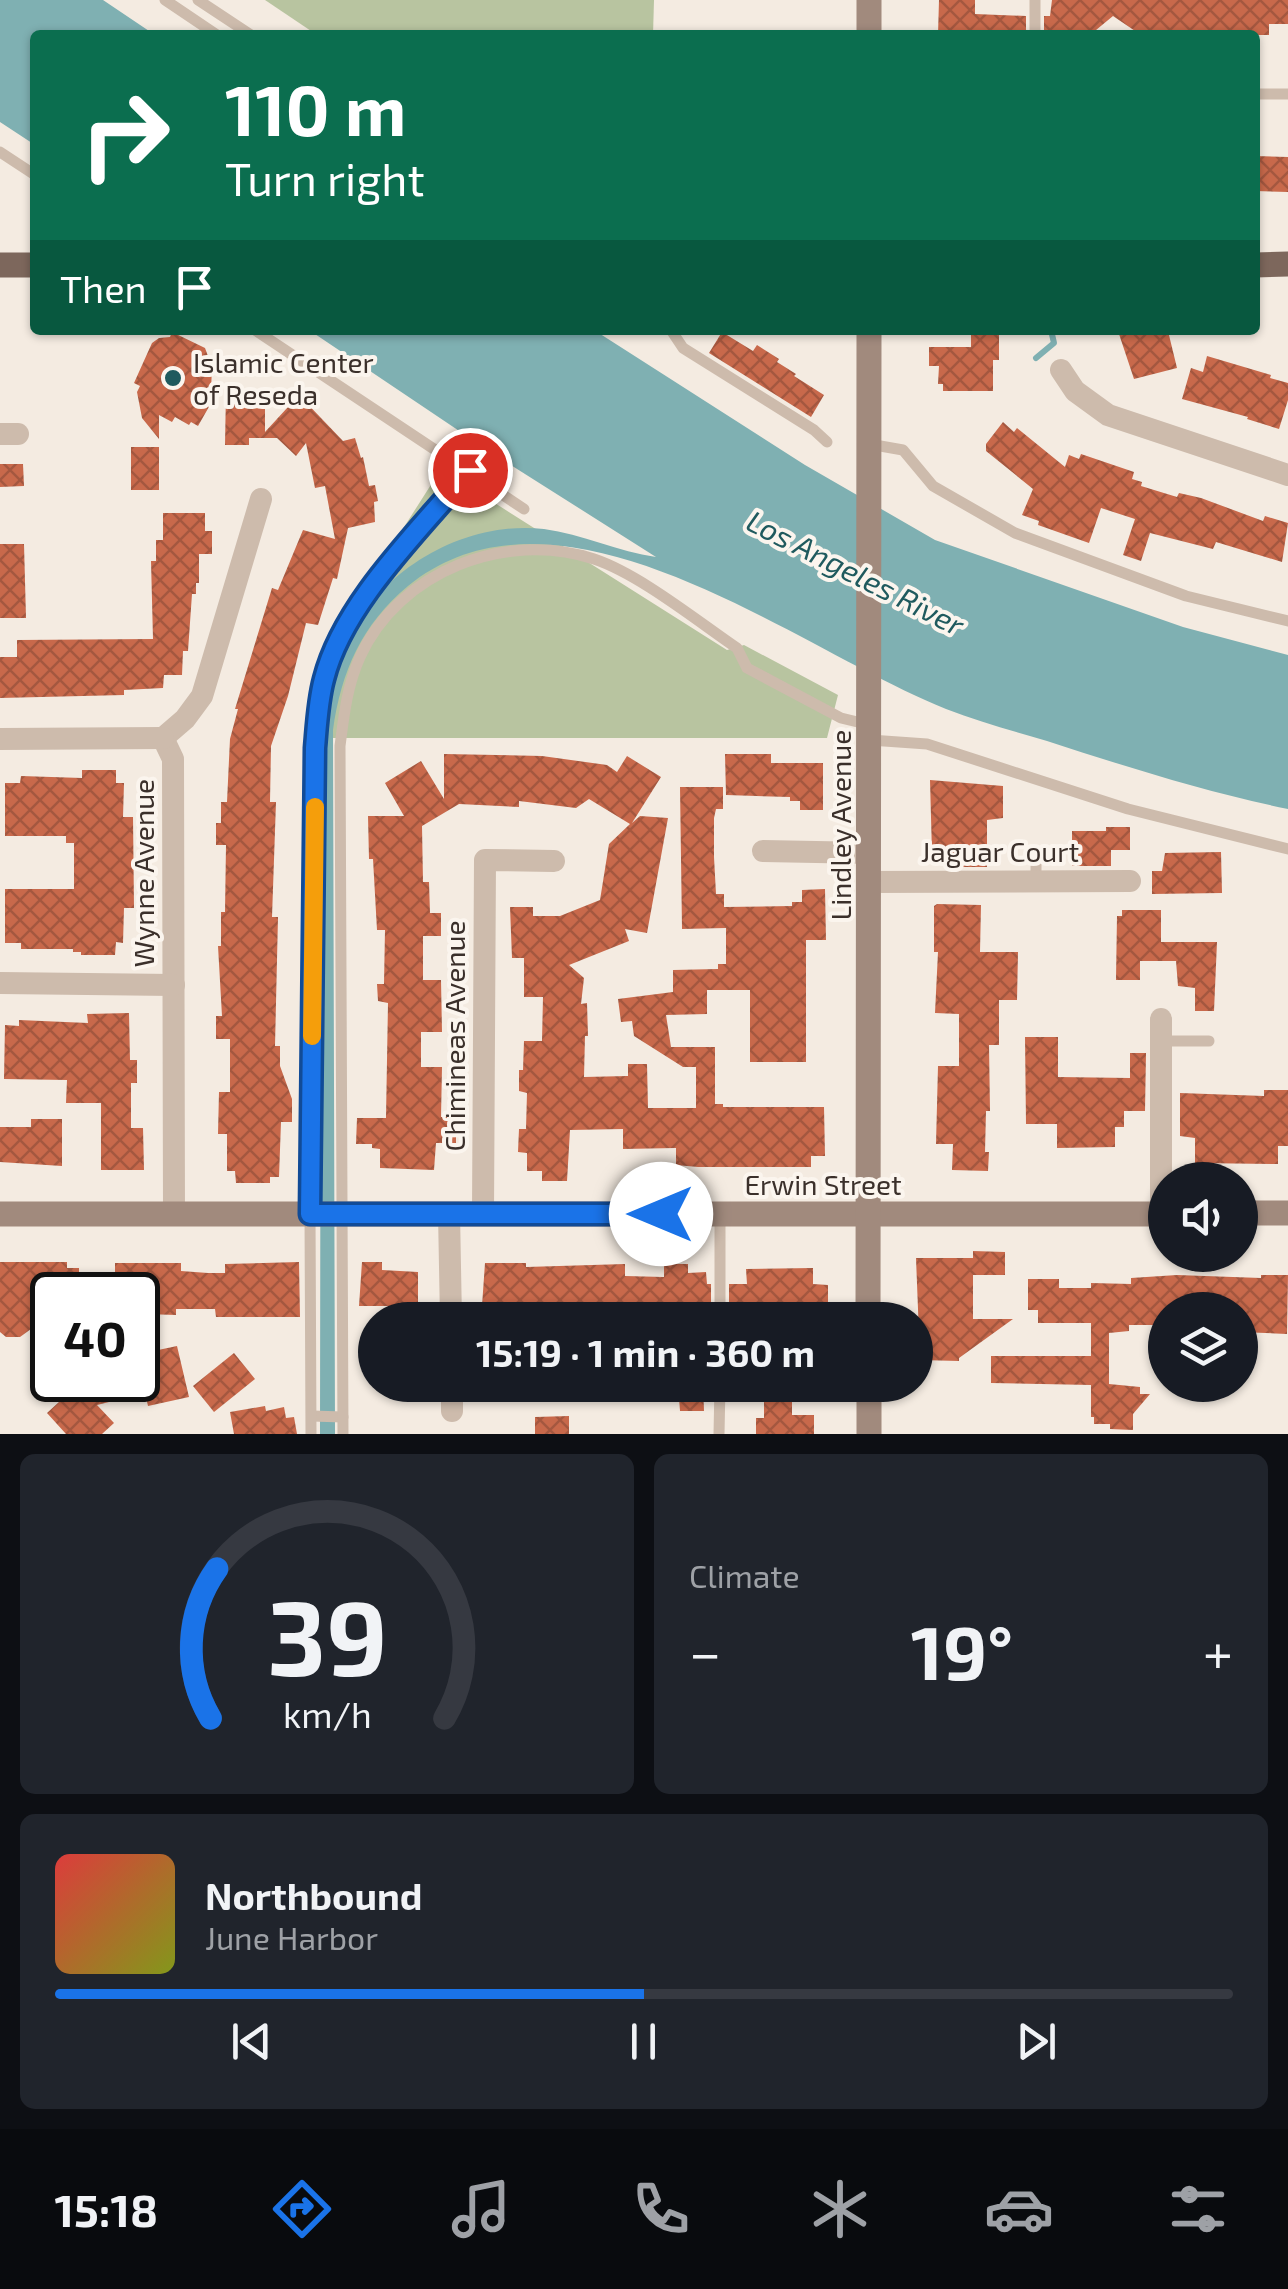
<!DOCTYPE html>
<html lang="en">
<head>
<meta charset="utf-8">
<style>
	:root { --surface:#171b24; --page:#20242c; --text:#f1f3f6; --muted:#9ea1a6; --line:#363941; --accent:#1a73e8 }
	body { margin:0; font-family:"Exo 2",sans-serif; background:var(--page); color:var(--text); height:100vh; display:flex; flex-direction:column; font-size:38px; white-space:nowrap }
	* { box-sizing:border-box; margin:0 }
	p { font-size:32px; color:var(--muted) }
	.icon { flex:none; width:55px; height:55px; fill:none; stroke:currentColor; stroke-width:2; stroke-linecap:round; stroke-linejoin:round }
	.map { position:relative; height:1434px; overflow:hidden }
	.panel { display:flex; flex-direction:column; gap:20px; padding:20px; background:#0d0f14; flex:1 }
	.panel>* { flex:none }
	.guide { position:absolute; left:30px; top:30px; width:1230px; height:305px; border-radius:10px; box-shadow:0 2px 8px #0004; background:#0b6e4f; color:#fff; overflow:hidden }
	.fabs { position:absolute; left:1148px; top:1162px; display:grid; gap:20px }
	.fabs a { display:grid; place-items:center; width:110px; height:110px; border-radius:50%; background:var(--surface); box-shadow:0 2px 8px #0004; font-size:50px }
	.speed { position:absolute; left:30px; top:1272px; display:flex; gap:20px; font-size:50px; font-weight:700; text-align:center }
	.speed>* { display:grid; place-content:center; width:130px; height:130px; border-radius:50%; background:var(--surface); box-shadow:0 2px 8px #0004; line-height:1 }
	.speed .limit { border:5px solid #111; border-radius:15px; background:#fff; color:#111 }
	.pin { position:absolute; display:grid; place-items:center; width:85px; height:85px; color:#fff; margin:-42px; border:5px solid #fff; border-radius:50%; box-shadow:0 2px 10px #0007 }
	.me { position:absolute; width:110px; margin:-55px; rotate:270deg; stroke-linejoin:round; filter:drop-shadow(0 0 8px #0008) }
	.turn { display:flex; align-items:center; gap:35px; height:210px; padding:0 30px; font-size:45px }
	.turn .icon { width:130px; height:130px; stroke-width:2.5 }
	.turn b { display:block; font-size:70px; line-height:85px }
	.then { display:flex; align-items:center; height:95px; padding:0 30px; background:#0003; gap:20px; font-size:38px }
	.big { font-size:75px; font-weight:700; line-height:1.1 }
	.panel .widget { flex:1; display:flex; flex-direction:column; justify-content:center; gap:15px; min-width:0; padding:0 35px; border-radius:15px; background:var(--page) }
	.panel .dial { align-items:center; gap:0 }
	.dial svg { height:260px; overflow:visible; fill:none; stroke:var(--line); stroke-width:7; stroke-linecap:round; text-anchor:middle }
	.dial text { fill:var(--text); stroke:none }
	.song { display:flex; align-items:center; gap:30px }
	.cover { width:120px; height:120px; border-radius:15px; background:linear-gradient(135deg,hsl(0 70% 55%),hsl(70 70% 35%)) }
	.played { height:10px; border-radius:5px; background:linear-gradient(90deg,var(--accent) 50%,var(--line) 50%) }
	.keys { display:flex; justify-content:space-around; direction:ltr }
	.heat { display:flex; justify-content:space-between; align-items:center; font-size:55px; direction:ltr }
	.panel .tiles { flex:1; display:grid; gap:20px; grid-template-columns:1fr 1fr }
	.widget:last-child { grid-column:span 2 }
	.trip { position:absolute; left:358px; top:1302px; width:575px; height:100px; border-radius:50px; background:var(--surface); box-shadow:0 2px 8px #0004; font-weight:700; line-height:100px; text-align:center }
	.tabs { display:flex; height:160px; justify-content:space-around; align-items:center; background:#090b0e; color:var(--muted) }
	.tabs .icon { width:70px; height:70px }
	.tabs .active { color:var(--accent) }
	.tabs b { font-size:45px; color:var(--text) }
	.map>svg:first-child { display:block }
</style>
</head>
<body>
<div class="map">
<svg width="1288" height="1434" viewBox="0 0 1288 1434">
	<defs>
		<pattern id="building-cross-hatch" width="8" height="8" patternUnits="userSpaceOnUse" patternTransform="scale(2.5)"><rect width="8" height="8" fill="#c8694b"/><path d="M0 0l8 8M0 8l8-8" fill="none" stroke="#a4573f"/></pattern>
	</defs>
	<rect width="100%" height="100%" fill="#f4ebe1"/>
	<g fill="#b8c4a0">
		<path d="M265,0H654L653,35H317Z"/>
		<path d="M441,469L727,650L744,645L838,695L827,738H309L314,689L325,651Z"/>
	</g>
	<g fill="#7fb0b2">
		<path d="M0,0H103L155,35H35V145L0,122Z"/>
		<path d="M309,330H594L805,465L935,540L1183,627L1288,655V809C1206,792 1127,767 1047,741C1014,731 979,722 946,709C798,650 562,461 408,586C362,624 341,672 333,730L335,1434H320L321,758C323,717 329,676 347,639C382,569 465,520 544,529C582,534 619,552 656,557L492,453Z"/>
	</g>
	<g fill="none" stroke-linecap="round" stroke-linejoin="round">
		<path stroke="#7fb0b2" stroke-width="6" d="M1036,358L1054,343L1051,330"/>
	</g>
	<g fill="url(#building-cross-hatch)">
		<path d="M939,0H975V14L1026,16V35H938Z"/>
		<path d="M1052,0H1288V24H1269V35H1141L1113,16L1090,35H1044V16H1050Z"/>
		<path d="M1255,156L1288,157V192L1255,191Z"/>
		<path d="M971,330H999V360H993V391H943V384H938L939,366H929V347H971Z"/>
		<path d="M1135,330H1151L1152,335L1168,331L1177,368L1134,379L1119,334Z"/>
		<path d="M172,332L205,348L212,367L211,391H218L198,426L191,422L189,425L175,417L172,422L159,415V439L142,418L137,392L140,386L134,383L152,343L159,338L170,337Z"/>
		<path d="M722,332L753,351L757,345L779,359L777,362L796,374L794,376L824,395L811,417L709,353Z"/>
		<path d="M1207,356L1271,375L1270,378L1288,383V400L1279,429L1247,419L1248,417L1182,399L1191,368L1203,372Z"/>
		<path d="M226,391H246V397H265V432L299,395L343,441L355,438L361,458L363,457L369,486L375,485L378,501L374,502L375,522L348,528L337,579L333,578L318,625L306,623L288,696L271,746L270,802H276L272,917H278L275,1046H280V1066L292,1099V1122H281L279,1177H270V1183H236L235,1171H227V1134H218L219,1092H230V1039H216V1016H222L218,946H221V912H225L226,845H216V823H221V802H227L230,739L238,709H235L272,588L278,590L303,530L335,539L325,486L315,488L306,443L296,456L277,438H249V445H225Z"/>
		<path d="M1003,422L1014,432L1017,428L1065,467L1069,455L1079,459L1081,454L1134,472L1132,479L1142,482L1141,486L1177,497L1179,493L1201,498L1263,521L1265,516L1288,523L1282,562L1216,542L1213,549L1150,533L1141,561L1123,555L1135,519L1101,508L1089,543L1038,525L1039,521L1022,515L1033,489L986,451V444Z"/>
		<rect x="131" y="447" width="28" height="43"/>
		<path d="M0,464H23L24,486L0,487Z"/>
		<path d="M163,513H205V531H212V554H199V583H196V594H192L188,651H183L182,675H164L163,688L124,690V695L0,698V657H17V640L153,639L151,561H156V540H163Z"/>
		<path d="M0,544H24L26,618H0Z"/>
		<path d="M444,754L542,756L607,765L617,772L627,756L661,777L632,823L640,816L668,818L647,933L625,929L629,941L569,965L584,978L581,1004L587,1003L588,1036H585L584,1077L628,1076V1064H647L648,1108H696V1067H683L634,1036L632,1021L621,1022L618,999L673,992V970L718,969V964H726V928L682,929L680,787H723V809H716L714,818V857L716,894H724V907L792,906V902H802V890L825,889L826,940H806V1062H750V990H707V1014L666,1015L671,1047H715V1104H723V1107H824L825,1156H811V1167H698L676,1165V1148L623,1149V1129L570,1130L567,1181H542V1171H527V1153L518,1152L519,1129H526L527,1093L519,1091V1070H523L524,1041H542L543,997H524V958H512L510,907H533V916H560L600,900L609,844L630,824L589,799L576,808L519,801V807L459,804L422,826L423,882H429L430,913H441V936H423V980H441L442,1032H421V1067H442L441,1117H456V1143H436L434,1170L380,1168V1149L372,1148V1144H356L357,1118H386L388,1003L378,1001L377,984H384L385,930H377L373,859H369L368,816H404L385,783L421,761L444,799Z"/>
		<path d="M725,754H771V763H823V810H800V801H790V797L726,795Z"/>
		<path d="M82,770H116V783H124L123,817H133L134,908H124L123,943L116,942L115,955H81V952H73V949H21V943H5V889H74V843H66V836H5V783H20L21,776L82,778Z"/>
		<path d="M930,780L1003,786V818L987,820V867H950V854H932Z"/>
		<path d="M1106,827H1130V850H1111V866H1072V831H1106Z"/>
		<path d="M1221,852L1222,893L1152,894V871H1162L1165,853Z"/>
		<path d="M937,904L981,905L980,952H1018L1017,1000H999V1045H989L990,1111H986L985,1152H989L988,1171L952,1170L953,1144H936L938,1066H959V1014L935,1013L938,952H934V906Z"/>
		<path d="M1122,910H1161V942H1217L1214,1011H1195V988L1178,986L1176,961H1140V980H1116L1117,916H1122Z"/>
		<path d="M129,1013L130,1060H137V1083H131V1128H143L144,1170H101V1103H66L67,1080L4,1079L5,1025L19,1026V1020L88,1023L87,1014Z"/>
		<path d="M1025,1037H1058V1077L1130,1078V1053H1146L1145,1111H1124V1127H1115V1147L1057,1148V1124H1026Z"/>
		<path d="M1264,1090H1288V1146H1278V1164L1195,1163V1138L1180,1136V1093L1264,1096Z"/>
		<path d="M31,1119H62V1166L0,1162V1127H31Z"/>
		<path d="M973,1251L1005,1252V1275H973V1319H1013L959,1358V1361L920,1360L916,1258H973Z"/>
		<path d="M0,1262H67V1268H79V1272H115V1263H181V1271L208,1273H225V1264L299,1262L300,1317H216L215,1309H176V1315L145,1314L144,1295H52V1315H31V1329L20,1337H6L0,1332Z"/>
		<path d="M362,1262H382V1270L418,1272V1306H359Z"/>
		<path d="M485,1263H526V1267L625,1264V1276L664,1277V1264H688V1273L706,1272L707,1284H711V1315L625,1316L626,1312L574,1311V1320H534V1306H482Z"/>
		<path d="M813,1268V1284L828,1285V1316H811V1320H750V1317L729,1315V1284H747L746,1269Z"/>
		<path d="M1177,1275L1261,1278V1275H1288L1287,1334L1240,1332V1310H1165V1325H1129V1331L1109,1333V1384L1140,1387V1394H1150L1133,1414V1430L1110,1429V1424H1094V1417H1091V1385L991,1383V1356H1091V1323H1038V1310H1028V1279H1059V1288H1091V1283L1131,1284V1278Z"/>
		<path d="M177,1346L189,1397L148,1406L145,1393L97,1405L114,1423L102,1434H66L47,1413L83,1380H138L149,1375L144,1353Z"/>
		<path d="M234,1353L255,1379L214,1412L193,1386Z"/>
		<path d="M678,1385H703L704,1411H680Z"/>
		<path d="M764,1385H792V1415H814V1434H756V1418H764Z"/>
		<path d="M265,1406L266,1411L284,1407L286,1418L294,1417L297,1434H234L230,1412Z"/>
		<path d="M569,1416V1434H535V1417Z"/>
	</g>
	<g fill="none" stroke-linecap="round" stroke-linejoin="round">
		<g stroke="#cdbbac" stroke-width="11">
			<path d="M165,0L217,35"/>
			<path d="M198,0L251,35"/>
			<path d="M1035,0V35"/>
			<path d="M1255,94H1288"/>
			<path d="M0,152L35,175"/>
			<path d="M255,330L524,509"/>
			<path d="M671,330L683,348L814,430L827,442"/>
			<path d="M869,444L903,450L933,486L1015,533L1186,596L1288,621"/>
			<path d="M870,740L927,744L1128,809L1288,849"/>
			<path d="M1036,858V881"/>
			<path d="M1161,1041H1209"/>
			<path d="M720,1320V1214"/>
			<path d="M312,1416L343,1417"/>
			<path d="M311,1434L310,1214L318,716C322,690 327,666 338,642C366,581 427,522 470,470"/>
			<path d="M343,1434L340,746C344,715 347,686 360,657C399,571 506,530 594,559C639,574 696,620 737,648L747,668L841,718L870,725"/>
			<path d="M719,1434L720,1385"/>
		</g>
		<g stroke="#cdbbac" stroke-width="22">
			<path d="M1061,370L1075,391L1108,415L1288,475"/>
			<path d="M0,434H18"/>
			<path d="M163,738L173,759L174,1213"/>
			<path d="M163,738L185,719L202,696L261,499"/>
			<path d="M0,739L163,738"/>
			<path d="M763,851L869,853"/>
			<path d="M870,882L1130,881"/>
			<path d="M0,983L174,985"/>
			<path d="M1161,1019V1214"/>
			<path d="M449,1213L451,1320"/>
			<path d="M483,1213L485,860L554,861"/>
			<path d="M452,1385V1411"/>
		</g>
		<g stroke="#a18a7d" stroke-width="25">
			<path d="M869,0V35"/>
			<path d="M1240,1213H1288"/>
			<path d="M0,1214H1165"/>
			<path d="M868,1320L869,330"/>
			<path d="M869,1385V1434"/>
		</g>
		<g stroke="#7d675c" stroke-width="25">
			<path d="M0,265H35"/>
			<path d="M1255,265L1288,264"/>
		</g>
	</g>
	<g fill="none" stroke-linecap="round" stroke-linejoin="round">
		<g stroke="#114b97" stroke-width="25">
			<path id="route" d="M470,470C420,530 343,603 324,679C318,701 317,725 315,748L310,1214H661"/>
		</g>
		<use href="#route" stroke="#1a73e8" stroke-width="18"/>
		<path stroke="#f59e0b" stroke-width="18" d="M312,1036L315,807"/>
	</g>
	<circle fill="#1f5a5e" stroke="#fbf5ee" stroke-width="4" cx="173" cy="378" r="10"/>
	<g text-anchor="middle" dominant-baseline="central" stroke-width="8" stroke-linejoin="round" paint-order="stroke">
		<g font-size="28" fill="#3b302b" stroke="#fbf5ee" text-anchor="start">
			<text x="193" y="362">Islamic Center<tspan x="193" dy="32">of Reseda</tspan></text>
		</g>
		<g font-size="28" fill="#3b302b" stroke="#fbf5ee">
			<text transform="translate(840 825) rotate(-90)">Lindley Avenue</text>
			<text x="1000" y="851">Jaguar Court</text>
			<text transform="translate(143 873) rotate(-90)">Wynne Avenue</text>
			<text transform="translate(454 1036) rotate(-90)">Chimineas Avenue</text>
			<text x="823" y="1184">Erwin Street</text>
		</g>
		<g font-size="30" font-style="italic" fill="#1f5a5e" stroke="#fbf5ee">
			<text transform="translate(856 572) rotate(27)">Los Angeles River</text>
		</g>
	</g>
</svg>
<div class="fabs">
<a><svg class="icon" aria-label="sound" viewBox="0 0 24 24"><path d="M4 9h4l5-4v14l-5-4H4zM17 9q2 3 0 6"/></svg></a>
<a><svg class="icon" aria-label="layers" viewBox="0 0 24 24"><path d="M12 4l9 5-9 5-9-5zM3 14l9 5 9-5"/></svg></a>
</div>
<div class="speed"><div class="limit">40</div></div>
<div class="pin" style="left:470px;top:470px;background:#d93025"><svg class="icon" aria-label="arrive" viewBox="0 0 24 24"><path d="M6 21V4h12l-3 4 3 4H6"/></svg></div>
<svg class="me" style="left:661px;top:1214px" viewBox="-20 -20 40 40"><circle r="19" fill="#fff"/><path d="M0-13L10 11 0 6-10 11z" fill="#1a73e8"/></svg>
<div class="trip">15:19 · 1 min · 360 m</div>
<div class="guide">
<div class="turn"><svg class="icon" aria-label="right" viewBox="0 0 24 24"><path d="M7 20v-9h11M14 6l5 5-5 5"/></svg><div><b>110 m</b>Turn right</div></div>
<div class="then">Then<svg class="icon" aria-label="arrive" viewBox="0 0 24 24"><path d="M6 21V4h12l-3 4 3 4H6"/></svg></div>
</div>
</div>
<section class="panel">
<div class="tiles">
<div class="widget dial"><svg viewBox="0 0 100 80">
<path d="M14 69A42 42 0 1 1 86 69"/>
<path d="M14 69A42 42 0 0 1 16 23" stroke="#1a73e8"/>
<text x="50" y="56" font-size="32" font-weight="700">39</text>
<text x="50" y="72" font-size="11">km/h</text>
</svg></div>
<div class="widget"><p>Climate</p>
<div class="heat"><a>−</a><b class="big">19°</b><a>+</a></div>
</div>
<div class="widget">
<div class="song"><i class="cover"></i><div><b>Northbound</b><p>June Harbor</p></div></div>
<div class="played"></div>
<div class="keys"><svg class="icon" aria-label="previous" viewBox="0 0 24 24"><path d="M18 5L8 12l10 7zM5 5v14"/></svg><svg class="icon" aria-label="pause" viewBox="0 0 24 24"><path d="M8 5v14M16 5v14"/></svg><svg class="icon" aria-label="next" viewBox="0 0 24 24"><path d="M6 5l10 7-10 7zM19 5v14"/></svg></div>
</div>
</div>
</section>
<nav class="tabs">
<b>15:18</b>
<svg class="icon active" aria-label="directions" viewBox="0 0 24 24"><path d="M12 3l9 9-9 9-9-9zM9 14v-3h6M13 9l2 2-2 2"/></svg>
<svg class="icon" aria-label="music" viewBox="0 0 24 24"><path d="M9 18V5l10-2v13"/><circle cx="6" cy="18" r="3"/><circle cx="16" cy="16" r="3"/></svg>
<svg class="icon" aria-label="phone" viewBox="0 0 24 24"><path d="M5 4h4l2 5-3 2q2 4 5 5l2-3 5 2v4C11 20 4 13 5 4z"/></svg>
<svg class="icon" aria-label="climate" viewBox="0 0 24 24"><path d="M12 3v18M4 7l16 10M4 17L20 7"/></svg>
<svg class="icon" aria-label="car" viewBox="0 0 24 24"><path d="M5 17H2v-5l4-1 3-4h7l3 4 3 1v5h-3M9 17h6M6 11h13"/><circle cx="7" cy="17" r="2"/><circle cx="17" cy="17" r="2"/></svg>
<svg class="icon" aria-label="filters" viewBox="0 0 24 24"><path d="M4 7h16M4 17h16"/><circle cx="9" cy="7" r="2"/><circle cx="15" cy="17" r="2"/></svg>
</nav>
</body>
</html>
